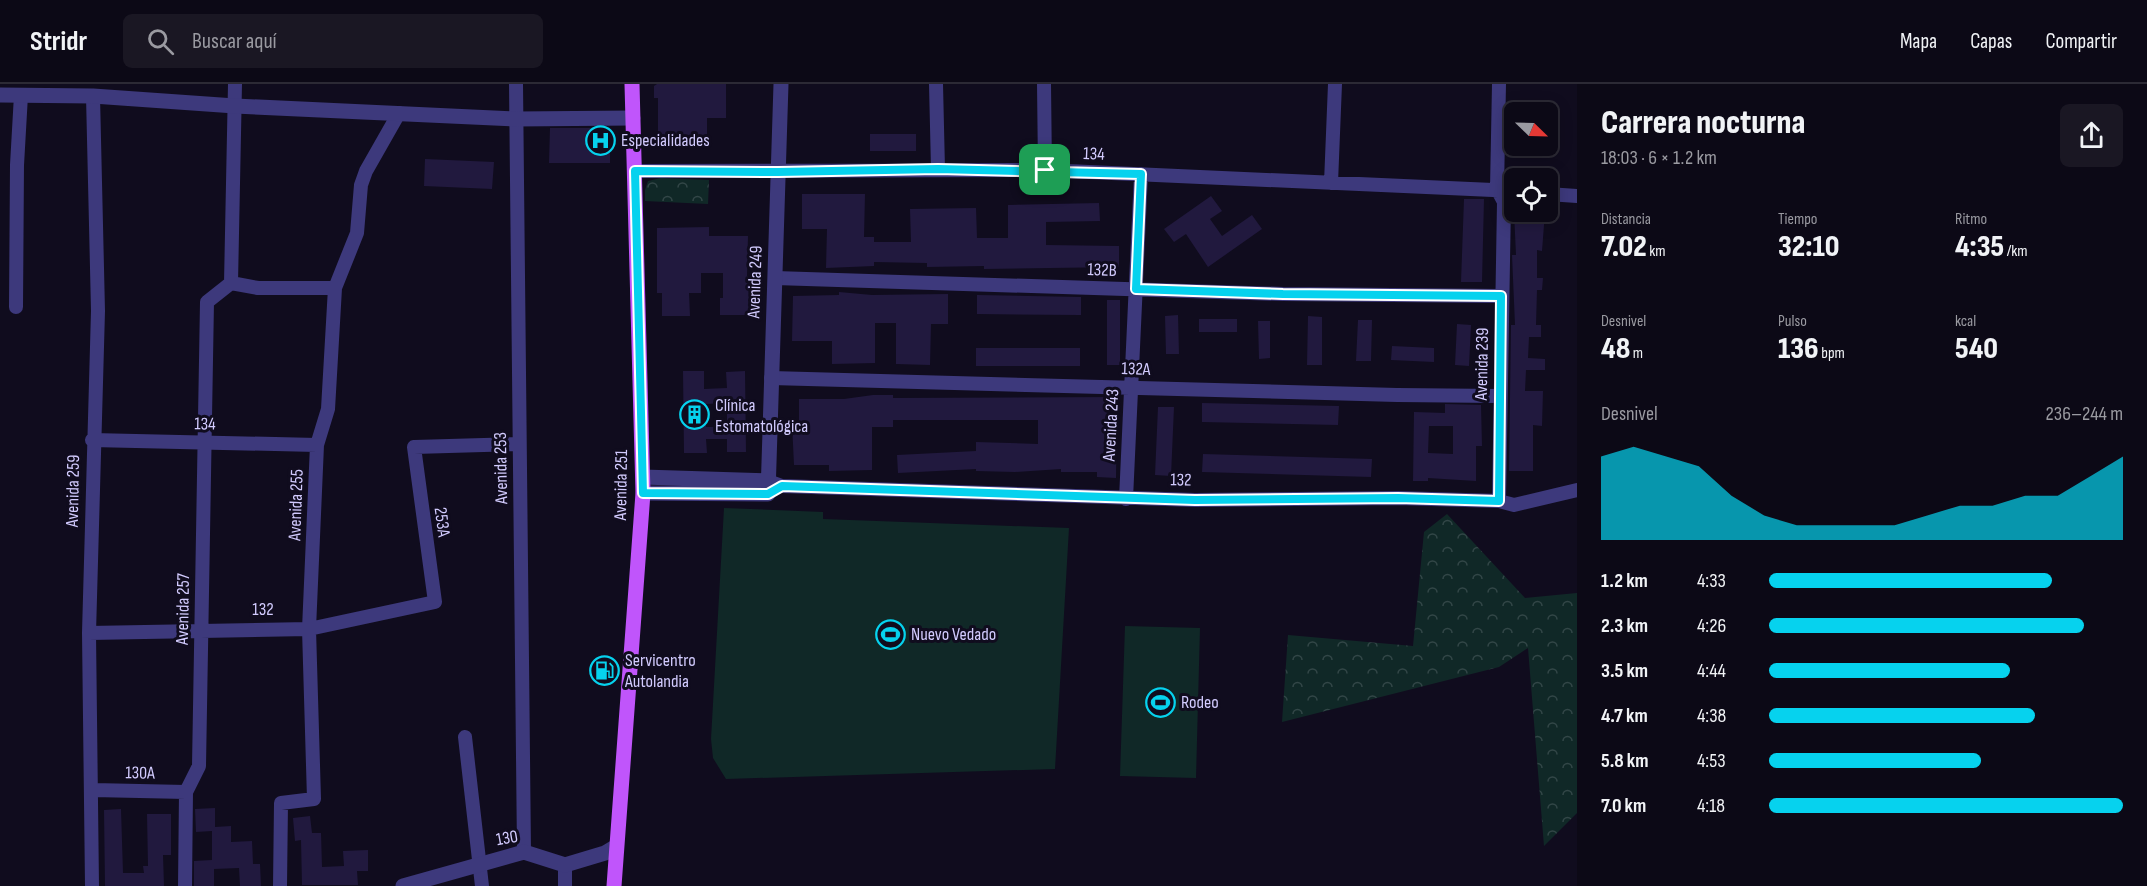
<!DOCTYPE html>
<html lang="es">
<meta charset="utf-8">
<style>
body{margin:0;font-family:"Sofia Sans Condensed",sans-serif;background:#1a1723;color:#f1f3f6;height:100vh;display:flex;flex-direction:column;font-size:22px;white-space:nowrap}
*{box-sizing:border-box;margin:0}
p{font-size:20px;color:#9a9aa1}
.icon{flex:none;width:33px;height:33px;fill:none;stroke:currentColor;stroke-width:2;stroke-linecap:round;stroke-linejoin:round}
.map{position:relative;flex:1;overflow:hidden}
.panel{display:flex;flex-direction:column;background:#0c0916;width:570px}
.panel>*{flex:none}
.needle{width:39px;rotate:113deg}
.buttons{position:absolute;left:1504px;top:18px;display:grid;gap:12px}
.buttons a{display:grid;place-items:center;width:54px;height:54px;border-radius:9px;background:#0c0916;box-shadow:0 3px 15px #0003,0 0 0 2px #2c2a35;font-size:30px}
.pin{position:absolute;display:grid;place-items:center;width:51px;height:51px;color:#fff;margin:-26px;border-radius:12px;box-shadow:0 3px 9px #0006}
.round{display:grid;place-items:center;flex:none;width:63px;height:63px;border-radius:9px;background:#1a1723}
.summary{display:flex;align-items:center;justify-content:space-between;height:102px;padding:0 24px}
h1{font-size:33px;font-weight:800;line-height:45px}
.figures{display:grid;grid-template-columns:repeat(3,1fr);gap:9px;height:102px;padding:6px 24px}
.figures div{display:grid;align-content:center}
.figures b{font-size:30px;font-weight:800}
.figures small{font-size:16px;font-weight:400}
.figures p{font-size:16px}
.chart{height:168px;padding:12px 24px}
.chart p{display:flex;justify-content:space-between}
.chart svg{width:100%;height:108px;margin-top:6px;fill:#06d2ee;opacity:.7}
ul{padding:0 24px;list-style:none;font-size:20px}
li{display:grid;grid-template-columns:96px 72px 1fr;align-items:center;height:45px}
li i{height:15px;border-radius:8px;background:#06d2ee}
header{display:flex;align-items:center;gap:36px;box-sizing:border-box;height:84px;padding:0 30px;background:#0c0916;border-bottom:2px solid #2c2a35}
header strong{font-size:28px}
nav{display:flex;gap:33px;margin-inline-start:auto;font-size:21px}
.search{width:420px;height:54px;background:#1a1723;display:flex;align-items:center;gap:15px;box-sizing:border-box;padding:0 21px;border-radius:9px;color:#9a9aa1;font-size:22px}
main{display:flex;flex:1;min-height:0}
.map>svg:first-child{display:block}
.forest{fill:url(#forest-crowns)}
.pitch{fill:#102827}
.building{fill:#21193e;fill-rule:evenodd}
.lines{fill:none;stroke-linecap:round;stroke-linejoin:round}
.minor{stroke:#3d397c;stroke-width:14}
.tertiary{stroke:#3d397c;stroke-width:15}
.primary{stroke:#c055fb;stroke-width:15}
.route-casing{stroke:#fff;stroke-width:12}
.route{stroke:#06d2ee;stroke-width:8}
.labels{text-anchor:middle;dominant-baseline:central;stroke-width:6;stroke-linejoin:round;paint-order:stroke}
.poi-label{font-size:18px;fill:#d2cbfe;stroke:#100c1e;text-anchor:start}
.street-label{font-size:18px;fill:#d2cbfe;stroke:#100c1e}
</style>
<header>
<strong>Stridr</strong>
<div class="search"><svg class="icon" aria-label="search" viewBox="0 0 24 24"><circle cx="10" cy="10" r="6"/><path d="M15 15l6 6"/></svg>Buscar aquí</div>
<nav><a>Mapa</a><a>Capas</a><a>Compartir</a></nav>
</header>
<main>
<div class="map">
<svg width="1577" height="802" viewBox="0 0 1577 802">
<defs>
<pattern id="forest-crowns" width="20" height="18" patternUnits="userSpaceOnUse" patternTransform="scale(1.5)"><rect width="20" height="18" fill="#102827"/><path d="M2 6a3 3 0 1 1 6 0M12 15a3 3 0 1 1 6 0" fill="none" stroke="#324647"/></pattern>
</defs>
<rect width="100%" height="100%" fill="#100c1e"/>
<!-- forest -->
<path class="forest" d="M661,94l48,2 -1,24 -63,-3v-11l3,-9z
M1447,430l78,84 52,-5v220l-33,33 -16,-198 -29,19 -217,55 6,-87 125,11 11,-114z"/>
<!-- pitch -->
<path class="pitch" d="M724,424l99,4v7l246,9 -14,241 -329,10 -13,-21 -2,-19z
M1125,542l75,2 -4,150 -76,-2z"/>
<!-- building -->
<path class="building" d="M657,0h69v34h-19v26h-49v-46h-4v-12z
M550,44h60v35h-61z
M870,50h46v17h-46z
M425,75l69,3 -2,27 -68,-3z
M802,110h63l-1,43h10v5h37l-1,-33 66,-1 1,30h31v-33l91,-2 1,18 -54,1v23l73,1v21l-135,2v-3l-57,1v-4l-53,-1v4l-48,2 1,-39h-25z
M1211,112l11,15 -12,8 12,17 30,-21 10,14 -54,38 -22,-33 -12,8 -10,-13z
M1464,115h20l-2,83h-21z
M1514,128h31l-3,39 -5,-1v28h6l-1,12h-5l-1,35h5v12h-12l-1,21 17,1v11h-19l-1,21h18l-1,35 -9,-1v46h-24l2,-146h4l-3,-70h4z
M709,143v9h39l-1,40h4l-1,39h-30v-17h3v-25h-22v20h-12l1,23h-28v-23h-5v-65z
M839,208l33,3 76,-1v30h-17l-1,41 -34,-1v-41h-21v40l-43,1v-23h-40l1,-45 46,-1z
M977,211l104,2v18l-104,-1z
M1107,216h13v65h-13z
M1178,231l1,39h-13l-1,-38z
M1308,232l14,1v48h-15z
M1199,235h38v13h-38z
M1358,236h14l-1,41h-15z
M1258,237h12v37l-11,1z
M1457,240l14,1 -2,41 -14,-1z
M1392,262l42,2v14l-43,-2z
M976,264h104v18h-104z
M683,287h21v18l23,-1 -1,-16 19,-1 1,81h-19v-13h-21l1,14h-23zM727,319v24h-21l-1,-23z
M873,311h20v3l224,-1 -1,81 -19,-1v-5h-36v-3l-46,3 -39,-1v-2l-78,4 -1,-18 79,-4v-9l62,2v-24h-145v7h-21v43l-43,1v-6h-35l-2,-42h7v-24h45z
M1202,319l137,3 -1,19 -136,-3z
M1445,320l36,1 1,41h-6v35l-48,-3v3h-15l1,-69 31,1zM1429,342h24v28l-25,-1z
M1158,323h16l-3,69 -16,-1z
M1203,370l169,5 -1,18 -169,-5z
M215,724v19l16,-1v16l21,-1 1,23h7l1,22h-21l-1,-18 -25,1v17h-20v-25l18,-1v-29l-16,1 -1,-23z
M121,725l2,64h21l-1,-7h5l-1,-52h24v41h-8l1,31h-59l-1,-76z
M310,732l2,17h9l1,34 22,-1 -1,-15 25,-1v21h-11l1,14h-56l-1,-45 -6,1 -2,-23z"/>
<g class="lines">
<!-- minor -->
<path class="minor" d="M516,0l8,768
M936,0l2,85
M1044,0l1,86
M635,87l410,-1 470,21
M1331,99l4,-99
M1548,110l29,2
M775,194l508,16 218,2
M231,199l4,-199
M16,223l1,-142 4,-70
M771,294l626,17 102,1
M92,356l225,5
M768,397l14,5 413,14 203,-2 101,3 15,4 63,-15
M1126,415l15,-325
M1499,417l5,-299 -7,-13 2,-105
M89,549l220,-4 126,-27 -21,-155 104,-3
M465,653l17,149
M93,706l93,2
M565,781v21
M92,802l-3,-253 9,-322 -5,-215
M185,802l1,-94 13,-26 8,-464 24,-19 27,5h77
M280,802l1,-83 33,-4 -5,-170 8,-184 11,-36 7,-121 22,-55 4,-48 5,-14 33,-58"/>
<!-- tertiary -->
<path class="tertiary" d="M0,11l93,1 142,10 281,13 117,-1
M643,393l125,4
M643,409l125,1 13,-410
M403,802l121,-34 41,13 40,-12 10,-6"/>
<!-- primary -->
<path class="primary" d="M614,802l29,-393 -11,-409"/>
</g>
<g class="lines">
<defs>
<path id="route" d="M938,85l203,5 -5,115 147,5 218,2 -2,205 -101,-3 -203,2 -413,-14 -14,8 -125,-1 -8,-322 143,1z"/>
</defs>
<!-- route casing -->
<use href="#route" class="route-casing"/>
<!-- route -->
<use href="#route" class="route"/>
</g>
<!-- icons -->
<defs>
<symbol id="hospital-ring" viewBox="-11 -11 22 22"><circle r="9.5" fill="#100c1e" stroke="#06d2ee" stroke-width="1.5"/><path d="M-5-5h3v3.5h4V-5h3V5h-3V1.5h-4V5h-3Z" fill="#06d2ee"/></symbol>
<symbol id="building-ring" viewBox="-11 -11 22 22"><circle r="9.5" fill="#100c1e" stroke="#06d2ee" stroke-width="1.5"/><path d="M-4-6H4V6H1V3H-1V6H-4ZM-2.5-4.3h1.7v1.8h-1.7ZM.8-4.3h1.7v1.8H.8ZM-2.5-1h1.7V.8h-1.7ZM.8-1h1.7V.8H.8Z" fill="#06d2ee"/></symbol>
<symbol id="stadium-ring" viewBox="-11 -11 22 22"><circle r="9.5" fill="#100c1e" stroke="#06d2ee" stroke-width="1.5"/><path d="M0-5a6.5 5 0 1 0 0 10a6.5 5 0 1 0 0-10ZM-3.5-1.8h7v3.6h-7Z" fill="#06d2ee"/></symbol>
<symbol id="fuel-ring" viewBox="-11 -11 22 22"><circle r="9.5" fill="#100c1e" stroke="#06d2ee" stroke-width="1.5"/><path d="M-5.5-6h7V0h2V4h1.3V-2.5L3-4.5l.8-.8L6-3V5H2.5V1h-1V6h-7ZM-4.2-4.7v3.2H.2V-4.7Z" fill="#06d2ee"/></symbol>
</defs>
<g fill-rule="evenodd">
<use href="#hospital-ring" x="584" y="40" width="33" height="33"/>
<use href="#building-ring" x="678" y="314" width="33" height="33"/>
<use href="#stadium-ring" x="874" y="534" width="33" height="33"/>
<use href="#fuel-ring" x="588" y="570" width="33" height="33"/>
<use href="#stadium-ring" x="1144" y="602" width="33" height="33"/>
</g>
<g class="labels">
<!-- poi labels -->
<g class="poi-label">
<text x="621" y="56">Especialidades</text>
<text x="715" y="321">Clínica<tspan x="715" dy="21">Estomatológica</tspan></text>
<text x="911" y="550">Nuevo Vedado</text>
<text x="625" y="576">Servicentro<tspan x="625" dy="21">Autolandia</tspan></text>
<text x="1181" y="618">Rodeo</text>
</g>
<!-- street labels -->
<g class="street-label">
<text transform="translate(1094 70) rotate(2)">134</text>
<text transform="translate(1102 186) rotate(2)">132B</text>
<text transform="translate(755 198) rotate(-88)">Avenida 249</text>
<text transform="translate(1482 280) rotate(-89)">Avenida 239</text>
<text transform="translate(1136 285) rotate(2)">132A</text>
<text transform="translate(205 340) rotate(1)">134</text>
<text transform="translate(1111 341) rotate(-87)">Avenida 243</text>
<text transform="translate(501 384) rotate(-91)">Avenida 253</text>
<text transform="translate(1181 396) rotate(1)">132</text>
<text transform="translate(621 401) rotate(-89)">Avenida 251</text>
<text transform="translate(73 407) rotate(-89)">Avenida 259</text>
<text transform="translate(296 421) rotate(-88)">Avenida 255</text>
<text transform="translate(442 438) rotate(82)">253A</text>
<text transform="translate(183 525) rotate(-89)">Avenida 257</text>
<text x="263" y="525">132</text>
<text transform="translate(140 689) rotate(1)">130A</text>
<text transform="translate(507 754) rotate(-10)">130</text>
</g>
</g>
</svg>
<div class="buttons">
<a><svg class="needle" viewBox="-14 -14 28 28"><path d="M0-13l5 13h-10z" fill="#e53935"/><path d="M0 13l5-13h-10z" fill="#9a9aa1"/></svg></a>
<a><svg class="icon" aria-label="locate" viewBox="0 0 24 24"><circle cx="12" cy="12" r="6"/><path d="M12 2v4M12 18v4M2 12h4M18 12h4"/></svg></a>
</div>
<div class="pin" style="left:1045px;top:86px;background:#1e9e55"><svg class="icon" aria-label="arrive" viewBox="0 0 24 24"><path d="M6 21V4h12l-3 4 3 4H6"/></svg></div>
</div>
<section class="panel">
<div class="summary"><div><h1>Carrera nocturna</h1><p>18:03 · 6 × 1.2 km</p></div><a class="round"><svg class="icon" aria-label="share" viewBox="0 0 24 24"><path d="M12 15V3M7 8l5-5 5 5M5 13v7h14v-7"/></svg></a></div>
<div class="figures">
<div><p>Distancia</p><b>7.02<small> km</small></b></div>
<div><p>Tiempo</p><b>32:10</b></div>
<div><p>Ritmo</p><b>4:35<small> /km</small></b></div>
</div>
<div class="figures">
<div><p>Desnivel</p><b>48<small> m</small></b></div>
<div><p>Pulso</p><b>136<small> bpm</small></b></div>
<div><p>kcal</p><b>540</b></div>
</div>
<div class="chart"><p><span>Desnivel</span>236–244 m</p>
<svg viewBox="0 0 160 44" preserveAspectRatio="none"><path d="M0 44V10L10 6L20 10L30 14L40 26L50 34L60 38L70 38L80 38L90 38L100 34L110 30L120 30L130 26L140 26L150 18L160 10V44z"/></svg>
</div>
<ul>
<li><b>1.2 km</b>4:33<i style="width:80%"></i></li>
<li><b>2.3 km</b>4:26<i style="width:89%"></i></li>
<li><b>3.5 km</b>4:44<i style="width:68%"></i></li>
<li><b>4.7 km</b>4:38<i style="width:75%"></i></li>
<li><b>5.8 km</b>4:53<i style="width:60%"></i></li>
<li><b>7.0 km</b>4:18<i style="width:100%"></i></li>
</ul>
</section>
</main>
